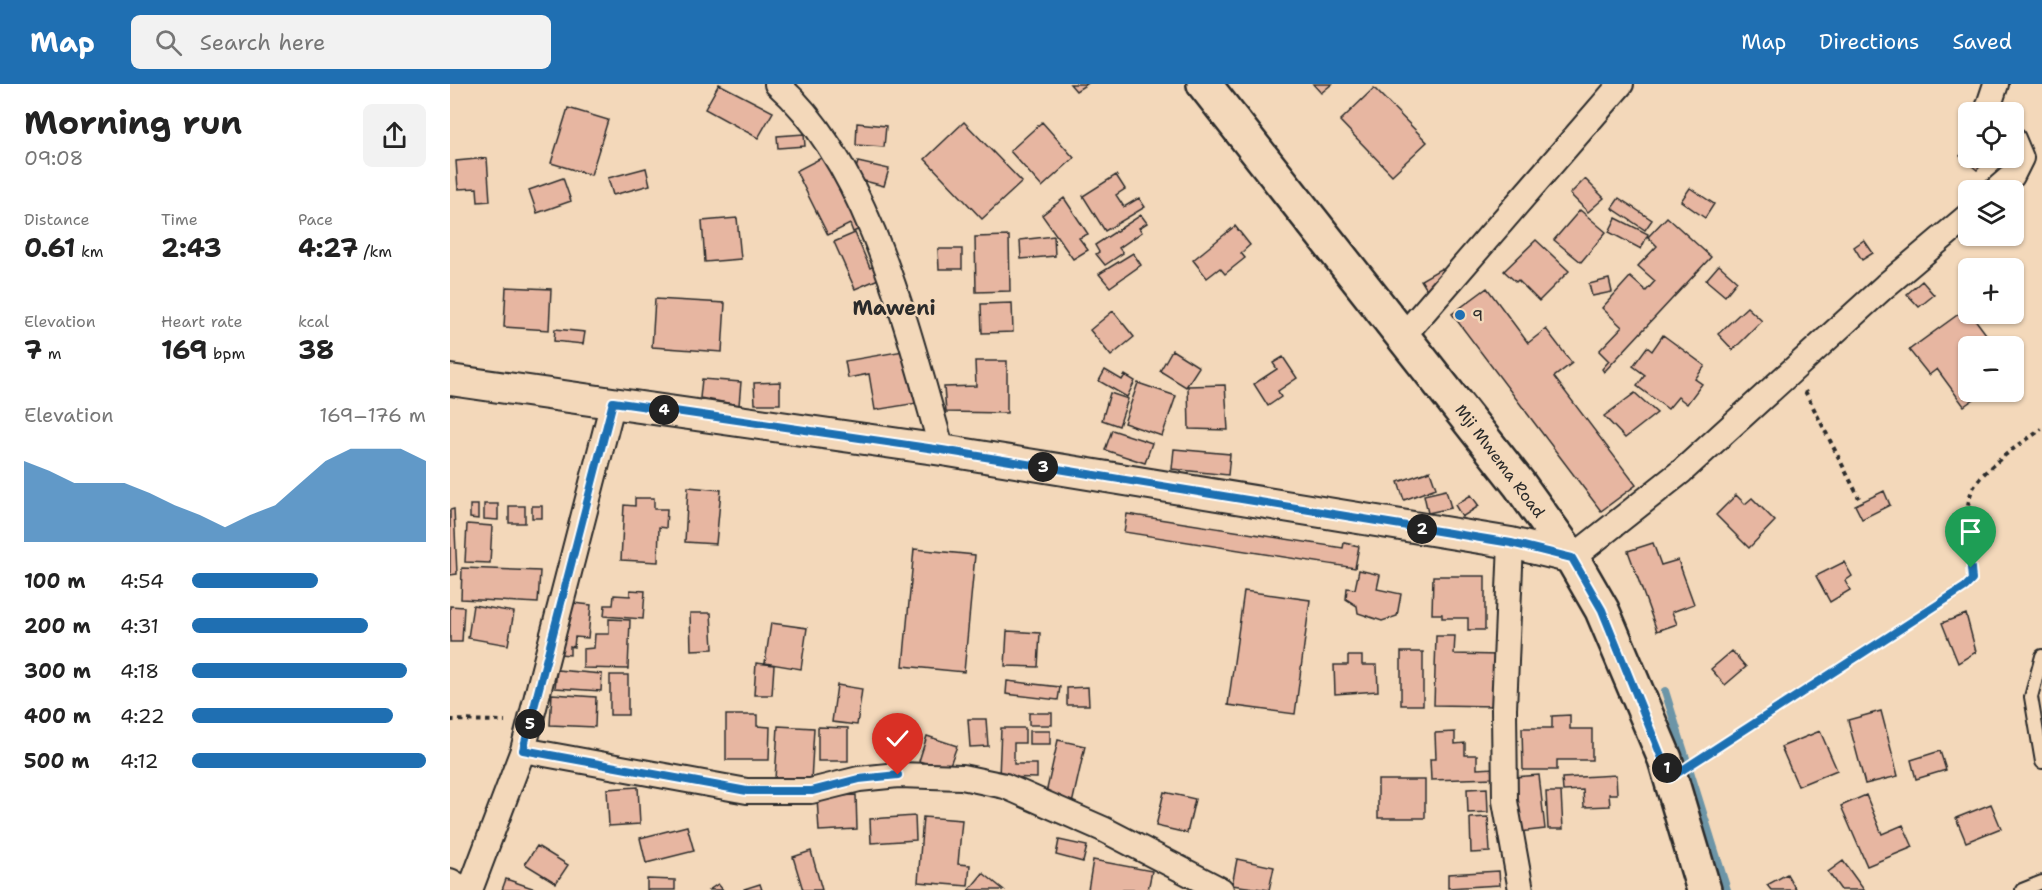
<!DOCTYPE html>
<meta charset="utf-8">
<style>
body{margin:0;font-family:"Shantell Sans",sans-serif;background:#f2f2f2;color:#222;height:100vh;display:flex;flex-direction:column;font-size:22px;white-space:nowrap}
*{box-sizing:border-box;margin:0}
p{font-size:20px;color:#767676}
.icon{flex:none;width:33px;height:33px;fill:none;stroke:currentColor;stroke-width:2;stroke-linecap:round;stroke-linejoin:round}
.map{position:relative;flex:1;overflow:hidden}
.drawer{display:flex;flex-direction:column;background:#fff;width:450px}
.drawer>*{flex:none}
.tools{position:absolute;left:1508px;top:18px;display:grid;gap:12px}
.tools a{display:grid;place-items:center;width:66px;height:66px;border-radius:9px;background:#fff;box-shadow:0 2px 4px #0004;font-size:30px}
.pin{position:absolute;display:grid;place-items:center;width:51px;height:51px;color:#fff;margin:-62px -26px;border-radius:50% 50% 50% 0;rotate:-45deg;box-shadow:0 0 6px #0007}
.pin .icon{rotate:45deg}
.km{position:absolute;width:30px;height:30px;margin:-15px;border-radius:50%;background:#222;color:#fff;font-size:16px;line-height:30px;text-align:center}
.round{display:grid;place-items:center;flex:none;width:63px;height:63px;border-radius:9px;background:#f2f2f2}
.headline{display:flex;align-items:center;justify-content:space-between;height:102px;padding:0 24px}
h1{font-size:33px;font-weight:700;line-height:45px}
.metrics{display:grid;grid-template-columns:repeat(3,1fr);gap:9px;height:102px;padding:6px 24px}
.metrics div{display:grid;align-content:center}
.metrics b{font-size:26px;font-weight:700}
.metrics small{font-size:16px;font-weight:400}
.metrics p{font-size:16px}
.chart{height:168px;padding:12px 24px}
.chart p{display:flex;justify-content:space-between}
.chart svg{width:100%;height:108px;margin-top:6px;fill:#1f6fb2;opacity:.7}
ul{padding:0 24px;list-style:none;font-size:20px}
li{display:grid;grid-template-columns:96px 72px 1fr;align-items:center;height:45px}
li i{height:15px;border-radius:8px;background:#1f6fb2}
header{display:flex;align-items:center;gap:36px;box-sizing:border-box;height:84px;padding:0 30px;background:#1f6fb2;color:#fff}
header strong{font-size:28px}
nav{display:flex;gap:33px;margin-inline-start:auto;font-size:21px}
.search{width:420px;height:54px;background:#f2f2f2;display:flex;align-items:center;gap:15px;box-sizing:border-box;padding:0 21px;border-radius:9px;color:#767676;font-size:22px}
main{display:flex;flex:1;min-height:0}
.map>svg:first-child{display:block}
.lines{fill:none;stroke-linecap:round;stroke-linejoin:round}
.stream{stroke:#6c95a7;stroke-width:8}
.building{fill:#e7b6a1;stroke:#2b2b2b;stroke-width:1.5}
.service-casing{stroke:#2b2b2b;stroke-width:16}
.minor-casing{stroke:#2b2b2b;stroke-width:28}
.tertiary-casing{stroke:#2b2b2b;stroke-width:34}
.secondary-casing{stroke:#2b2b2b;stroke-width:38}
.path{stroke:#2b2b2b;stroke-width:4;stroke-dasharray:4.5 4.5;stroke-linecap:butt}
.service{stroke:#f3d8ba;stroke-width:12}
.minor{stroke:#f3d8ba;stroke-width:24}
.tertiary{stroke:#f3d8ba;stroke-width:30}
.secondary{stroke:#f3d8ba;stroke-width:33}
.route-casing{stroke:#fff;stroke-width:12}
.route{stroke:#1f6fb2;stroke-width:8}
.poi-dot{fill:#1f6fb2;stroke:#f3d8ba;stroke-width:2}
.labels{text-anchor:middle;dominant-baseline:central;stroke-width:5;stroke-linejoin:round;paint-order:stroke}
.poi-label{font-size:16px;fill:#2b2b2b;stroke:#f3d8ba;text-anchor:start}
.street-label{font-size:16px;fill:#2b2b2b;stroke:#f3d8ba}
.quarter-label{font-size:20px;font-weight:bold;fill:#2b2b2b;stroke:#f3d8ba}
</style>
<header>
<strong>Map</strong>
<div class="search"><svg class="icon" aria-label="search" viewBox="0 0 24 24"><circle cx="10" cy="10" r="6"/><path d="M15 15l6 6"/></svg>Search here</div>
<nav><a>Map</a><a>Directions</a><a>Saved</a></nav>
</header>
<main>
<section class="drawer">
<div class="headline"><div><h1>Morning run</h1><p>09:08</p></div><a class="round"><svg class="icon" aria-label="share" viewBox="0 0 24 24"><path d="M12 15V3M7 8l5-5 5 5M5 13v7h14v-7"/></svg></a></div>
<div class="metrics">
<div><p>Distance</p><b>0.61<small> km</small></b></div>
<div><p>Time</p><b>2:43</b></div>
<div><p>Pace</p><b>4:27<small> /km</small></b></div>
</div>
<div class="metrics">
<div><p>Elevation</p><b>7<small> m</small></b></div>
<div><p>Heart rate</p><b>169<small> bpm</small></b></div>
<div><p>kcal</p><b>38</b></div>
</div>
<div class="chart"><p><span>Elevation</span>169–176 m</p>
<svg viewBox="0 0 160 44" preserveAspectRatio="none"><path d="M0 44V11L10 15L20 20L30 20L40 20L50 24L60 29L70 33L80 38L90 33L100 29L110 20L120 11L130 6L140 6L150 6L160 11V44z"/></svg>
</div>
<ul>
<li><b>100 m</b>4:54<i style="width:54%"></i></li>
<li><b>200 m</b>4:31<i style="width:75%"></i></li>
<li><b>300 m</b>4:18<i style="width:92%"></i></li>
<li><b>400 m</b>4:22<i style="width:86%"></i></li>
<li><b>500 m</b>4:12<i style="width:100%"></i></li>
</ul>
</section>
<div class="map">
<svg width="1592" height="806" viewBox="0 0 1592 806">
<rect width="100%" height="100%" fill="#f3d8ba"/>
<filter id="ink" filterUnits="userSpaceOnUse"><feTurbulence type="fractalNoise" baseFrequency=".0167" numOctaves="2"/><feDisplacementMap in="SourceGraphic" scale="12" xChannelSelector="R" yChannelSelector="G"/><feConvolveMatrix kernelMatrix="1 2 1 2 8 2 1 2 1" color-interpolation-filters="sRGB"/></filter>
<g filter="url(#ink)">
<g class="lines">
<!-- stream -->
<path class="stream" d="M1215,607l62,199"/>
</g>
<!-- building -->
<path class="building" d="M269,0l54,28 -15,26 -53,-29z
M620,0h17l-11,7z
M863,0h19l-11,9z
M924,4l53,54 -35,33 -52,-54z
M118,24l40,12 -17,55 -40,-12z
M514,38l58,60 -40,37 -57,-60z
M592,38l32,36 -32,29 -32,-36z
M407,39l29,3 -2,21 -28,-2z
M354,50l1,12 -27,2 -1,-12z
M1518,63v11h20l-11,12 -17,-14z
M373,73l30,60 8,-4 6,13 -14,6 -3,-8 -22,11 -32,-64z
M37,74l3,43 -12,1 -1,-14 -19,1 -2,-28z
M408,78l31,7 -5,17 -31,-8z
M196,84l4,17 -37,10 -5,-17z
M666,91l9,14 -9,6 8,12 15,-9 6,9 -40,24 -22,-35z
M113,94l8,23 -34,12 -8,-23z
M1135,95l19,19 -16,14 -18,-18z
M1240,104l24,16 -9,14 -24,-17z
M614,114l24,36 -9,4 9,12 -15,9 -31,-44z
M1169,114l33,22 -7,10 -33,-22z
M1130,126l26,22 -25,30 -27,-22z
M691,131l6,8 -8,5 3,4 -23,16 4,5 -18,12 -9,-11 3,-2 -4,-7z
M1217,133l44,40 -107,115 -2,-3 7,-8 -10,-10 23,-24 -20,-19 28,-31 16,14 9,-10 -17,-15 19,-20 -9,-9z
M287,134l4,41 -36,3 -3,-41z
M1166,134l32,16 -7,15 -32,-17z
M785,142l15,19 -9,8 4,5 -20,16 -5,-6 -13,10 -14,-18z
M405,149l15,35 8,-4 5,13 -28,12 -21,-47z
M559,152l1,55 -34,1 -1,-55z
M604,152l1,20 -34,3 -1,-19z
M1086,156l33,31 -30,30 -21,-21 -2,2 -12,-11z
M1414,156l9,13 -11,7 -8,-13z
M488,165h24v20h-23z
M683,169l8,12 -31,22 -11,-13z
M1269,181l18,16 -12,15 -19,-16z
M992,184l7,13 -20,12 -8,-13z
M1159,195l3,13 -20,4 -3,-12z
M1472,197l12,14 -15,12 -12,-13z
M56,203l45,2 -2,41 -45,-3z
M1037,204l41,55 18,-14 26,34 -18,14 82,108 -35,26 -149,-197z
M205,215l70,4 -3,49 -70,-5z
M562,219l1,29 -31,1 -1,-29z
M1297,223l15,14 -29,29 -15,-16z
M1517,224l1,6h3l24,32h-27v46h16l-20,14 -27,-37 -8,6 -20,-25z
M663,227l21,26 -23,19 -21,-26z
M105,245l30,3 -2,12 -29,-3z
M1213,251l42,31 -10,13 7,5 -15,20 -9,-7 -10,12 -31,-23 8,-11 -12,-9 14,-19 5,4z
M459,266l8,53 -42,7 -6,-36 -21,4 -3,-17z
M722,266l27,17 -13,20 -26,-16z
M833,273l14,21 -19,13 3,6 -13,9 -14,-22 23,-15 -4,-6z
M525,277h32v52l-61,-1 -2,-25 32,-1z
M655,286l17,10 3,-5 10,6 -8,16 -28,-16z
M252,295l39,3 -2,23 -39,-7z
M330,298v22h-25l-1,-21z
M688,299l38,13 -14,40 -38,-13z
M775,301l3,45 -39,-1 -1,-43z
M660,309l18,6 -9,27 -17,-6z
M1185,309l22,20 -32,25 -21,-22z
M662,346l40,13 -7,20 -40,-13z
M724,365l56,5 -2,21 -56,-6z
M980,387l6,17 -32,12 -6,-18z
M238,403l33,3 -5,54 -31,-2z
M996,406l5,18 -23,5 -4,-18z
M1434,407l6,14 -28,14 -7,-14z
M1021,411l8,11 -17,11 -7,-12z
M1286,411l9,9 7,-6 23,23 -26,27 -33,-33z
M185,414h19v11h13l-1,19 -7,-1 -1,35 -37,-2 3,-55 11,1z
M34,420h14v16l-14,-1z
M20,421h8v14l-8,-1z
M59,422h16v17h-16z
M82,422h10v12h-10z
M4,425l3,65 -7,1v-65z
M677,430l216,34 1,-5 15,3 -4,22 -231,-36z
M17,440l25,2 -2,37 -25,-1z
M1203,459l8,22 17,-5 16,44 -22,8 5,12 -20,7 -29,-80z
M464,465l61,6 -11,117 -61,-6z
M1394,478l8,14 -7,5 5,9 -20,12 -14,-26z
M12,484l78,3 -2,32 -77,-4z
M909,486l21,5 -3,14 24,5 -4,22 -15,5 -24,-8 -1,-7 -11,-7 1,-11 8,1z
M983,492h52v54h-17v-12h-26v-4h-10z
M180,506l15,1 -2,28 -39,-3 1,-11h8l1,-10 16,1z
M794,507l66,9 -15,114 -67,-9z
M113,518l28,3 -3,33 -13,-1 -1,10 -4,-1v9l-11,-1z
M23,521l41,7 -6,33 -40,-7z
M0,522l14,1 -2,35h-12z
M240,529h21l2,36 -22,1z
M1516,530l10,38 -18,11 -16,-40z
M159,535l21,1 -2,49 -45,-1v-19l11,-1 1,-14h14z
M321,539l36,5 -6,41 -36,-6z
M557,547l33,2 -2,34 -33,-1z
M986,552h19l-1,18 44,1 -1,51 -63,-1z
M1282,567l14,16 -21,18 -14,-16z
M951,568h22v53h-22z
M898,572h14v9h15l1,26 -43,3 -1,-29h14z
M306,579l18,2 -2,30h-18z
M107,586l45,4 -1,17 -46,-3z
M160,591h18v40h-18z
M557,597l53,6 -2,13 -52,-6z
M387,601l25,4 -5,36 -25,-3z
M638,603l1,18h-22v-17z
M102,610l44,3 -1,30 -45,-2z
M1431,627l17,65 -33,8 -17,-64z
M579,629h23v12h-23z
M276,631h31v11l13,1 -1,33h-43z
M1120,631v14h22v31h-35v10h-34l-1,-42h30v-12z
M518,635h18l2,27 -18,1z
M328,642l36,2 -3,53 -36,-1z
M368,643l30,1v33h-30z
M551,644h24v15h-11v21h23v14l-38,-1z
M579,647h21v13h-21z
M1370,647l17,39 -39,16 -17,-39z
M1005,648v12l10,-1v12h12v14l18,-1v10l-64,2 -1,-21h6l-1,-26z
M477,652l30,10 -9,24 -29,-9z
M608,656l27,6 -13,58 -27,-6z
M1490,667l6,19 -30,9 -5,-19z
M1089,691l6,54 -26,3 -5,-55z
M1166,691l1,19h-8l1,12 -26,1 -1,-17 -20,1 -1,-13z
M928,696h47v38h-47z
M188,703l2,37 -31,2 -2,-37z
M1037,704l1,24 -20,1 -1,-24z
M714,708l31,7 -8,34 -31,-7z
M1096,708h15l2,37h-15z
M406,711l1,34 -38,2 -2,-34z
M1416,711l16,39 21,-9 10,22 -46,19 -26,-60z
M1541,720l10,24 -35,14 -10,-24z
M465,732l1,24 -45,3 -1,-24z
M473,733l39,3 -4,44 12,1 -2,21 -50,-4z
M1038,733l2,35 -19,1 -1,-35z
M237,742l7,25 -48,12 -6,-25z
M609,756l28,6 -4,16 -27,-7z
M87,762l31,19 -12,18 -31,-19z
M361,767l11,39h-19l-10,-33z
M787,775l37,8 -5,23 -37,-5z
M643,776l59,11 -4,19h-60z
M1393,777l21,29h-23l-13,-18z
M1049,787l1,14 -52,3v-14z
M533,789l21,17h-35z
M1337,790l9,16h-25l-4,-5z
M56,795l32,11h-36z
M197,795l28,1v10h-28z
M268,800l5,6h-14z
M310,800l2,6h-18v-1z"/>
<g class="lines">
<defs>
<path id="service" d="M1592,572l-11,41 11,65
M1572,806l20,-8"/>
<path id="minor" d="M327,0c93,81 132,252 165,366
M1542,28l-3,-7 7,-21
M1546,106l16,-14 9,-18 -8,-19
M953,252l218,-252
M1061,459l-7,166 1,92 16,89
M1122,474l110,-87 203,-185 83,-70
M73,666l224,41h64l48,-12 39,-4 64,2 43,9 98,43 118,61
M0,797l16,9
M20,806l53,-140 90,-348"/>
<path id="tertiary" d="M0,296l492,70 569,93 61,15"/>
<path id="secondary" d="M754,0l315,400 53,74 30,52 63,149 39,131"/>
</defs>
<!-- service casing -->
<use href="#service" class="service-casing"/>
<!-- minor casing -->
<use href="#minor" class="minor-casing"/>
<!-- tertiary casing -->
<use href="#tertiary" class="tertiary-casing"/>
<!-- secondary casing -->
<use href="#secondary" class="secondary-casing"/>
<!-- path -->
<path class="path" d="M1355,307l54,107
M0,636l55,1
M1245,676l122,-77 155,-103c-2,-27 -10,-61 -1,-87 7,-22 52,-51 71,-64"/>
<!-- service -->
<use href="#service" class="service"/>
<!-- minor -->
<use href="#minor" class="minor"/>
<!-- tertiary -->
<use href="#tertiary" class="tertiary"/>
<!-- secondary -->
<use href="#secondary" class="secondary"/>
</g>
</g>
<g class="lines" filter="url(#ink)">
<defs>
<path id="route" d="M448,691l-39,4 -47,12h-65l-224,-41 90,-348 329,48 569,93 61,15 30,52 68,168 295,-191 7,-7 -1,-12"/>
</defs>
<!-- route casing -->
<use href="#route" class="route-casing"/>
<!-- route -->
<use href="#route" class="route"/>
</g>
<!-- markers -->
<circle class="poi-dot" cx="1010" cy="231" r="6"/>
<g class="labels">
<!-- poi labels -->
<g class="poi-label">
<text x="1022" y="231">9</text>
</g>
<!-- street labels -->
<g class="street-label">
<text transform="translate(1050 377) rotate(53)">Mji Mwema Road</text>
</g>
<!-- quarter labels -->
<g class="quarter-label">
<text x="444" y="224">Maweni</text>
</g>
</g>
</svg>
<div class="tools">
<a><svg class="icon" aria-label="locate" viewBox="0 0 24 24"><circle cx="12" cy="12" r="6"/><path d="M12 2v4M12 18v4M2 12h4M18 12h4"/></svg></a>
<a><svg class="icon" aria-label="layers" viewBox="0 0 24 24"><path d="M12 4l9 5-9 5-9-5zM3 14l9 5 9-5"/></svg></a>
<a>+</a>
<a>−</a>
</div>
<div class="pin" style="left:1521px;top:484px;background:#1e9e55"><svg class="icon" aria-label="arrive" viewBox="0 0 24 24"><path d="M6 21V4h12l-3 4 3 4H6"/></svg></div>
<div class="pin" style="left:448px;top:691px;background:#d93025"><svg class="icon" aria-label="check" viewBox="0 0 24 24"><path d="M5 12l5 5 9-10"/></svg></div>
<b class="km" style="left:1217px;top:684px">1</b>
<b class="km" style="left:972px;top:445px">2</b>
<b class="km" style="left:593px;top:383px">3</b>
<b class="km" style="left:214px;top:326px">4</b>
<b class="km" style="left:80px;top:640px">5</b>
</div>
</main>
